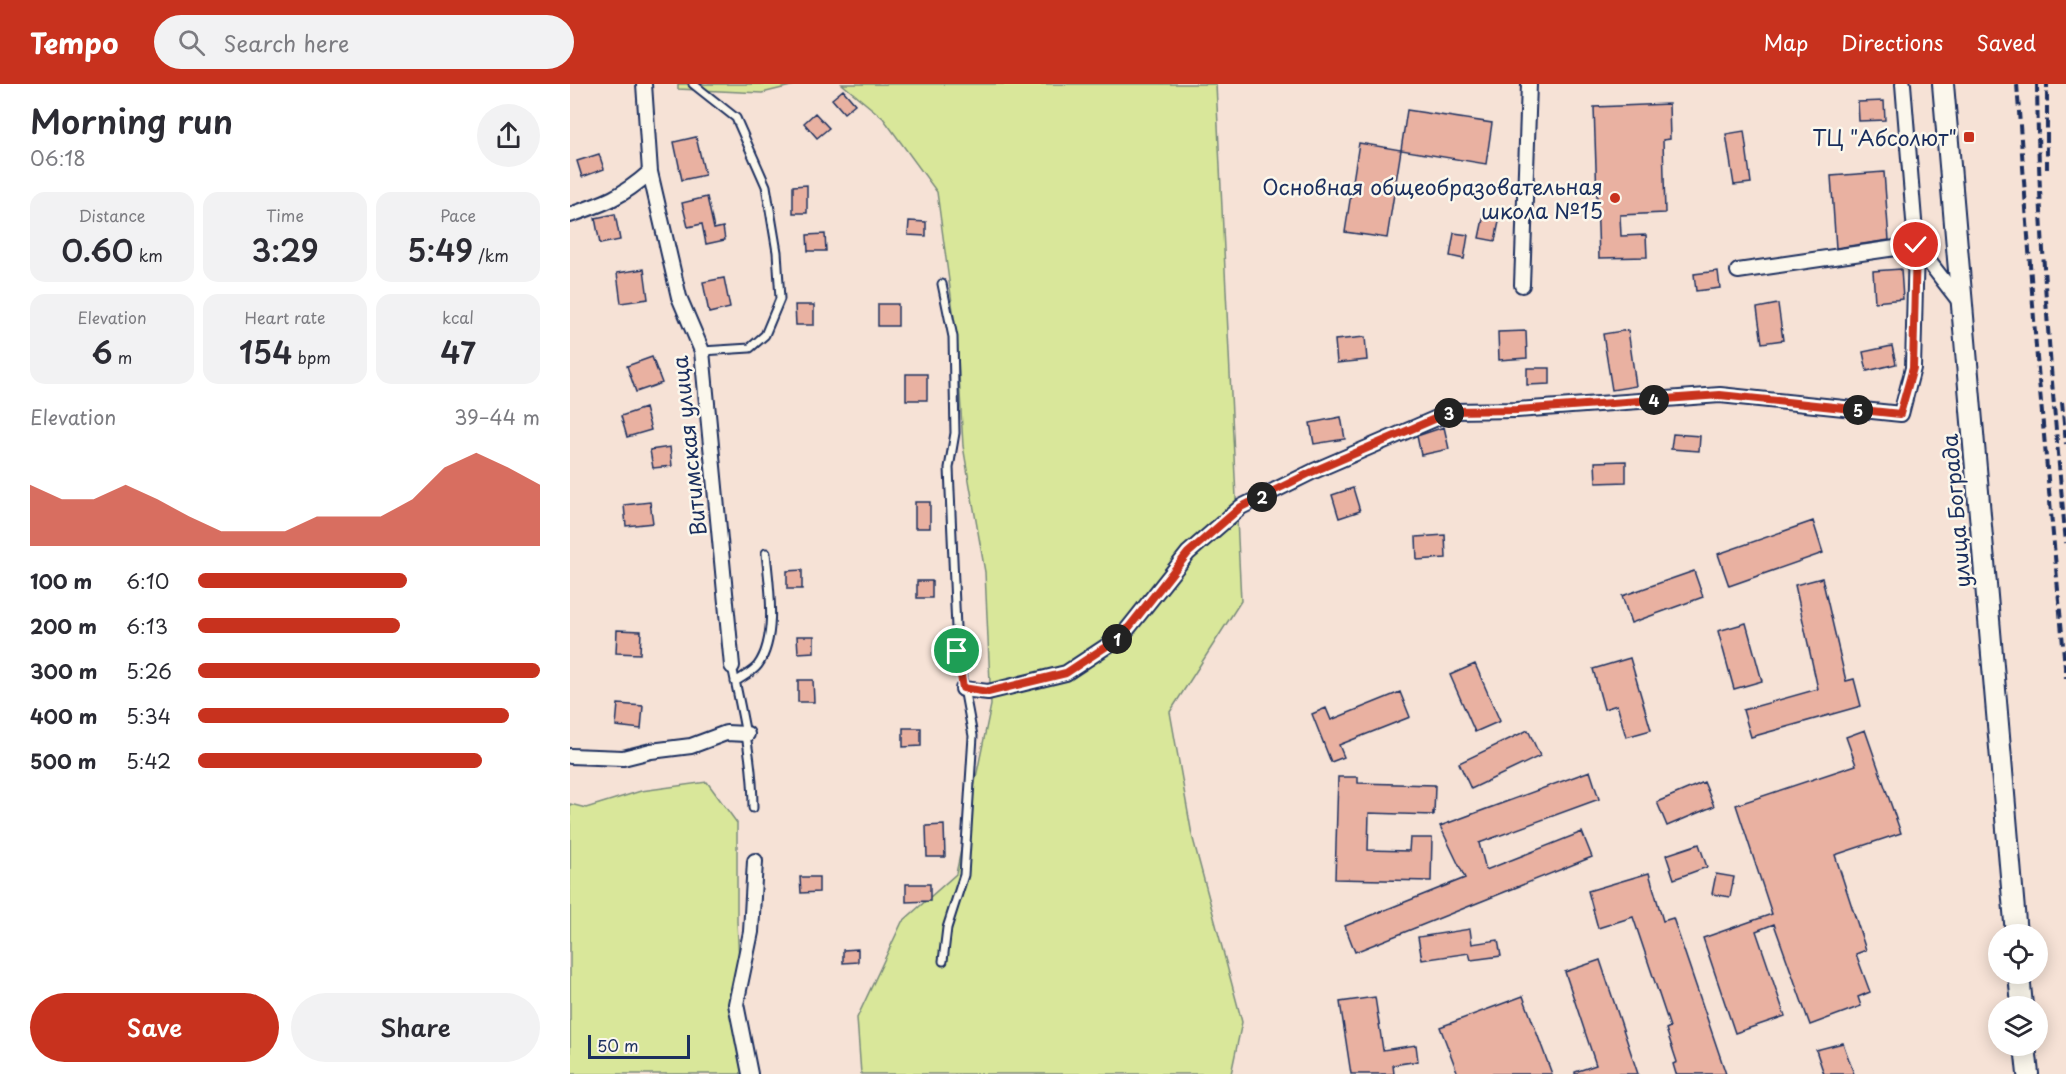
<!DOCTYPE html>
<meta charset="utf-8">
<style>
body{margin:0;font-family:"Playpen Sans",sans-serif;background:#f2f2f3;color:#2b2b33;height:100vh;display:flex;flex-direction:column;font-size:22px;white-space:nowrap}
*{box-sizing:border-box;margin:0}
p{font-size:20px;color:#7c7c81}
.icon{flex:none;width:33px;height:33px;fill:none;stroke:currentColor;stroke-width:2;stroke-linecap:round;stroke-linejoin:round}
.map{position:relative;flex:1;overflow:hidden}
.sheet{display:flex;flex-direction:column;background:#fff;width:570px}
.sheet>*{flex:none}
.fabs{position:absolute;left:1418px;top:840px;display:grid;gap:12px}
.fabs a{display:grid;place-items:center;width:60px;height:60px;border-radius:50%;background:#fff;box-shadow:0 3px 15px #0003;font-size:30px}
.scale{position:absolute;left:18px;bottom:15px;width:102px;box-sizing:border-box;padding-left:6px;border:3px solid #1b2f5e;border-top:0;font-size:16px;line-height:21px;white-space:nowrap;color:#1b2f5e;-webkit-text-stroke:4px #fbf7ec;paint-order:stroke}
.pin{position:absolute;display:grid;place-items:center;width:51px;height:51px;color:#fff;margin:-26px;border:3px solid #fff;border-radius:50%;box-shadow:0 2px 6px #0007}
.km{position:absolute;width:30px;height:30px;margin:-15px;border-radius:50%;background:#222;color:#fff;font-size:16px;line-height:30px;text-align:center}
.round{display:grid;place-items:center;flex:none;width:63px;height:63px;border-radius:32px;background:#f2f2f3}
.summary{display:flex;align-items:center;justify-content:space-between;height:102px;padding:0 30px}
h1{font-size:33px;font-weight:600;line-height:45px}
.figures{display:grid;grid-template-columns:repeat(3,1fr);gap:9px;height:102px;padding:6px 30px}
.figures div{display:grid;align-content:center;border-radius:15px;background:#f2f2f3;text-align:center}
.figures b{font-size:30px;font-weight:600}
.figures small{font-size:16px;font-weight:400}
.figures p{font-size:16px}
.chart{height:168px;padding:12px 30px}
.chart p{display:flex;justify-content:space-between}
.chart svg{width:100%;height:108px;margin-top:6px;fill:#c8321e;opacity:.7}
.button{display:flex;gap:12px;margin-top:auto;padding:12px 30px}
.button a{flex:1;height:69px;border-radius:36px;background:#c8321e;color:#fff;font-size:24px;font-weight:600;line-height:69px;text-align:center}
.button a+a{background:#f2f2f3;color:#2b2b33}
ul{padding:0 30px;list-style:none;font-size:20px}
li{display:grid;grid-template-columns:96px 72px 1fr;align-items:center;height:45px}
li i{height:15px;border-radius:8px;background:#c8321e}
header{display:flex;align-items:center;gap:36px;box-sizing:border-box;height:84px;padding:0 30px;background:#c8321e;color:#fff}
header strong{font-size:28px}
nav{display:flex;gap:33px;margin-inline-start:auto;font-size:21px}
.search{width:420px;height:54px;background:#f2f2f3;display:flex;align-items:center;gap:15px;box-sizing:border-box;padding:0 21px;border-radius:33px;color:#7c7c81;font-size:22px}
main{display:flex;flex:1;min-height:0}
.map>svg:first-child{display:block}
.green{fill:#d9e79a;stroke:#7a8b7c;stroke-width:1.5}
.building{fill:#e9b1a1;stroke:#1b2f5e;stroke-width:1.5}
.lines{fill:none;stroke-linecap:round;stroke-linejoin:round}
.service-casing{stroke:#1b2f5e;stroke-width:11}
.minor-casing{stroke:#1b2f5e;stroke-width:18}
.secondary-casing{stroke:#1b2f5e;stroke-width:24}
.service{stroke:#fbf7ec;stroke-width:7}
.minor{stroke:#fbf7ec;stroke-width:14}
.secondary{stroke:#fbf7ec;stroke-width:20}
.rail{stroke:#1b2f5e;stroke-width:4;stroke-dasharray:9 4.5;stroke-linecap:butt}
.route-casing{stroke:#fff;stroke-width:12}
.route{stroke:#c8321e;stroke-width:8}
.poi-dot{fill:#c8321e;stroke:#fbf7ec;stroke-width:2}
.labels{text-anchor:middle;dominant-baseline:central;stroke-width:5;stroke-linejoin:round;paint-order:stroke}
.poi-label{font-size:21px;fill:#1b2f5e;stroke:#fbf7ec;text-anchor:end}
.street-label{font-size:21px;fill:#1b2f5e;stroke:#fbf7ec}
</style>
<header>
<strong>Tempo</strong>
<div class="search"><svg class="icon" aria-label="search" viewBox="0 0 24 24"><circle cx="10" cy="10" r="6"/><path d="M15 15l6 6"/></svg>Search here</div>
<nav><a>Map</a><a>Directions</a><a>Saved</a></nav>
</header>
<main>
<section class="sheet">
<div class="summary"><div><h1>Morning run</h1><p>06:18</p></div><a class="round"><svg class="icon" aria-label="share" viewBox="0 0 24 24"><path d="M12 15V3M7 8l5-5 5 5M5 13v7h14v-7"/></svg></a></div>
<div class="figures">
<div><p>Distance</p><b>0.60<small> km</small></b></div>
<div><p>Time</p><b>3:29</b></div>
<div><p>Pace</p><b>5:49<small> /km</small></b></div>
</div>
<div class="figures">
<div><p>Elevation</p><b>6<small> m</small></b></div>
<div><p>Heart rate</p><b>154<small> bpm</small></b></div>
<div><p>kcal</p><b>47</b></div>
</div>
<div class="chart"><p><span>Elevation</span>39–44 m</p>
<svg viewBox="0 0 160 44" preserveAspectRatio="none"><path d="M0 44V19L10 25L20 25L30 19L40 25L50 32L60 38L70 38L80 38L90 32L100 32L110 32L120 25L130 12L140 6L150 12L160 19V44z"/></svg>
</div>
<ul>
<li><b>100 m</b>6:10<i style="width:61%"></i></li>
<li><b>200 m</b>6:13<i style="width:59%"></i></li>
<li><b>300 m</b>5:26<i style="width:100%"></i></li>
<li><b>400 m</b>5:34<i style="width:91%"></i></li>
<li><b>500 m</b>5:42<i style="width:83%"></i></li>
</ul>
<div class="button"><a>Save</a><a>Share</a></div>
</section>
<div class="map">
<svg width="1496" height="990" viewBox="0 0 1496 990">
<rect width="100%" height="100%" fill="#f6e2d6"/>
<filter id="ink" filterUnits="userSpaceOnUse"><feTurbulence type="fractalNoise" baseFrequency=".0167" numOctaves="2"/><feDisplacementMap in="SourceGraphic" scale="12" xChannelSelector="R" yChannelSelector="G"/><feConvolveMatrix kernelMatrix="1 2 1 2 8 2 1 2 1" color-interpolation-filters="sRGB"/></filter>
<g filter="url(#ink)">
<!-- green -->
<path class="green" d="M108,0h121l-37,9 -84,-4z
M272,0h374l25,517 -71,111 22,123 50,187 -11,52h-370l-4,-56 45,-96 54,-48 35,-169 -6,-133 -22,-126 -6,-106 -20,-148 -54,-74z
M137,698l30,41v99l8,152h-175v-270l16,4 55,-17z"/>
<!-- building -->
<path class="building" d="M273,6l12,14 -11,9 -12,-14z
M1314,17l1,19 -26,1 -1,-19z
M1099,20l1,35 -7,1 2,73 -45,2 1,21 25,-1 1,22 -48,1 -5,-151z
M837,26l85,13 -6,41 -85,-14z
M245,29l14,15 -12,10 -13,-15z
M1174,47l7,52 -17,2 -8,-51z
M126,53l9,38 -23,5 -8,-38z
M789,59l42,7 -14,88 -42,-6z
M29,70l5,15 -22,8 -5,-16z
M1314,88l5,68 -53,8 -5,-72z
M237,101v28h-14v-27z
M137,113l7,32 9,-2 2,13 -19,4 -4,-20 -14,3 -6,-24z
M45,130l5,26 -20,4 -5,-26z
M914,130l16,3 -5,24 -16,-3z
M339,137l17,1v14l-18,-1z
M884,149l14,2 -4,24 -14,-3z
M255,150l1,17h-18l-1,-16z
M74,185l4,30 -27,4 -4,-30z
M1331,185l2,30 -28,3 -2,-31z
M1148,187l2,17 -24,3 -2,-17z
M154,194l6,30 -21,5 -6,-31z
M308,220h20v22h-20z
M1208,220l5,36 -21,3 -5,-35z
M225,221h19v20h-18z
M1058,246l8,56 -24,4 -9,-56z
M956,247l1,27 -28,2 -1,-28z
M795,253l2,23 -30,3 -2,-23z
M1322,262l4,18 -29,7 -4,-19z
M82,273l10,26 -26,9 -9,-26z
M957,284h23v16l-23,1z
M336,290h21v26h-21z
M75,324l6,22 -24,7 -6,-21z
M771,333l4,22 -31,5 -4,-21z
M874,343l5,22 -28,6 -4,-19z
M1103,350l27,2 -1,15 -28,-2z
M100,363l2,19 -19,2 -3,-18z
M1056,377v21l-30,1 -1,-21z
M783,404l7,23 -21,7 -7,-23z
M80,418l3,21 -27,3 -2,-21z
M345,418h15v26h-15z
M1243,437l10,32 -94,33 -11,-32z
M875,451l1,23 -29,2 -1,-23z
M232,486v19h-15v-18z
M1124,487l9,26 -72,26 -9,-27z
M1252,494l24,103 8,-2 7,27 -110,31 -8,-27 75,-21 -23,-104z
M347,497h15v17h-15z
M1176,539l16,58 -28,8 -16,-58z
M47,546l24,1 -1,23 -24,-1z
M227,552h17v16l-16,1z
M1060,574l21,72 -25,7 -9,-32 -13,4 -11,-40z
M905,580l25,57 -25,11 -25,-57z
M228,596h15l1,22h-16z
M830,608l10,25 -71,28 5,12 -13,5 -19,-48 14,-6 5,12z
M48,620l25,2 -2,23 -25,-3z
M333,644h18v18l-18,1z
M958,646l12,26 -69,33 -12,-26z
M1295,646l36,103 -66,22 31,95 -10,4 14,38 -12,5 3,9 -51,19 -36,-101 -18,7 29,85 -50,17 -32,-95 69,-24 -36,-109 120,-40 -10,-28z
M1020,687l9,28 -120,44 7,27 96,-38 10,25 -237,95 -10,-26 120,-48 -25,-52z
M768,693h20v6l77,2 -1,30 -1,-4v4l-64,-2 -1,37 41,1 1,-13h22l-1,43 -96,-2z
M1134,698l10,24 -47,20 -10,-24z
M374,741l1,32h-18l-1,-31z
M1129,760l8,23 -33,12 -8,-24z
M1079,789l14,48 10,-3 53,156h-50l-3,-10 4,-2 -11,-33 4,-2 -37,-110 -35,11 -10,-37z
M1146,790l18,3 -4,20 -18,-3z
M230,793h19v15l-18,1z
M336,800h24v17l-24,1z
M900,845l2,15 26,-4 3,16 -30,4 -2,-7 -47,7 -4,-23z
M288,865v13l-15,1v-13z
M1030,876l38,114h-63v-2l21,-7 -31,-93z
M953,912l29,78h-94l-18,-47z
M805,913l8,53 33,-5 2,16 -25,4 1,9h-43l-11,-72z
M1273,959l11,31h-30l-8,-24z"/>
<g class="lines">
<defs>
<path id="service" d="M123,0l43,34 30,68 11,66 3,47 -15,36 -15,13 -48,3
M372,200l11,53 2,96 -6,35 8,183 16,85 -9,139 -17,53 -4,33
M162,582c10,48 21,93 21,142
M165,598c7,-5 18,-10 23,-17 20,-28 11,-80 8,-112"/>
<path id="minor" d="M74,0l6,88 29,125 23,54 30,315
M0,131c35,-12 52,-18 80,-43
M1168,187l178,-26 -13,-161
M952,201l7,-201
M393,605l25,3 78,-19 56,-37 66,-83 53,-46 73,-36 139,-60 64,-1 203,-15 181,19 12,-46 3,-123 44,57
M0,672l53,2 28,-7 40,-5 35,-13 21,1
M180,990l-14,-70 15,-72 4,-71"/>
<path id="secondary" d="M1373,0l73,850
M1449,890l3,32
M1455,962l3,28"/>
</defs>
<!-- service casing -->
<use href="#service" class="service-casing"/>
<!-- minor casing -->
<use href="#minor" class="minor-casing"/>
<!-- secondary casing -->
<use href="#secondary" class="secondary-casing"/>
<!-- service -->
<use href="#service" class="service"/>
<!-- minor -->
<use href="#minor" class="minor"/>
<!-- secondary -->
<use href="#secondary" class="secondary"/>
<!-- rail -->
<path class="rail" d="M1447,0l19,263 30,331
M1467,0c2,154 15,306 29,459
M1477,85v-85
M1492,318l4,42"/>
</g>
</g>
<g class="lines" filter="url(#ink)">
<defs>
<path id="route" d="M387,567l6,37 25,4 78,-19 56,-37 66,-83 53,-46 73,-36 139,-60 64,-1 203,-15 180,19 13,-46 3,-123"/>
</defs>
<!-- route casing -->
<use href="#route" class="route-casing"/>
<!-- route -->
<use href="#route" class="route"/>
</g>
<!-- markers -->
<g class="poi-dot">
<rect x="1393" y="47" width="12" height="12" rx="3"/>
<circle cx="1045" cy="114" r="6"/>
</g>
<g class="labels">
<!-- poi labels -->
<g class="poi-label">
<text x="1387" y="53">ТЦ "Абсолют"</text>
<text x="1033" y="102">Основная общеобразовательная<tspan x="1033" dy="24">школа №15</tspan></text>
</g>
<!-- street labels -->
<g class="street-label">
<text transform="translate(118 362) rotate(-96)">Витимская улица</text>
<text transform="translate(1385 427) rotate(-95)">улица Бограда</text>
</g>
</g>
</svg>
<div class="fabs">
<a><svg class="icon" aria-label="locate" viewBox="0 0 24 24"><circle cx="12" cy="12" r="6"/><path d="M12 2v4M12 18v4M2 12h4M18 12h4"/></svg></a>
<a><svg class="icon" aria-label="layers" viewBox="0 0 24 24"><path d="M12 4l9 5-9 5-9-5zM3 14l9 5 9-5"/></svg></a>
</div>
<div class="scale">50 m</div>
<div class="pin" style="left:387px;top:567px;background:#1e9e55"><svg class="icon" aria-label="arrive" viewBox="0 0 24 24"><path d="M6 21V4h12l-3 4 3 4H6"/></svg></div>
<div class="pin" style="left:1346px;top:161px;background:#d93025"><svg class="icon" aria-label="check" viewBox="0 0 24 24"><path d="M5 12l5 5 9-10"/></svg></div>
<b class="km" style="left:547px;top:555px">1</b>
<b class="km" style="left:692px;top:413px">2</b>
<b class="km" style="left:879px;top:329px">3</b>
<b class="km" style="left:1084px;top:316px">4</b>
<b class="km" style="left:1288px;top:326px">5</b>
</div>
</main>
